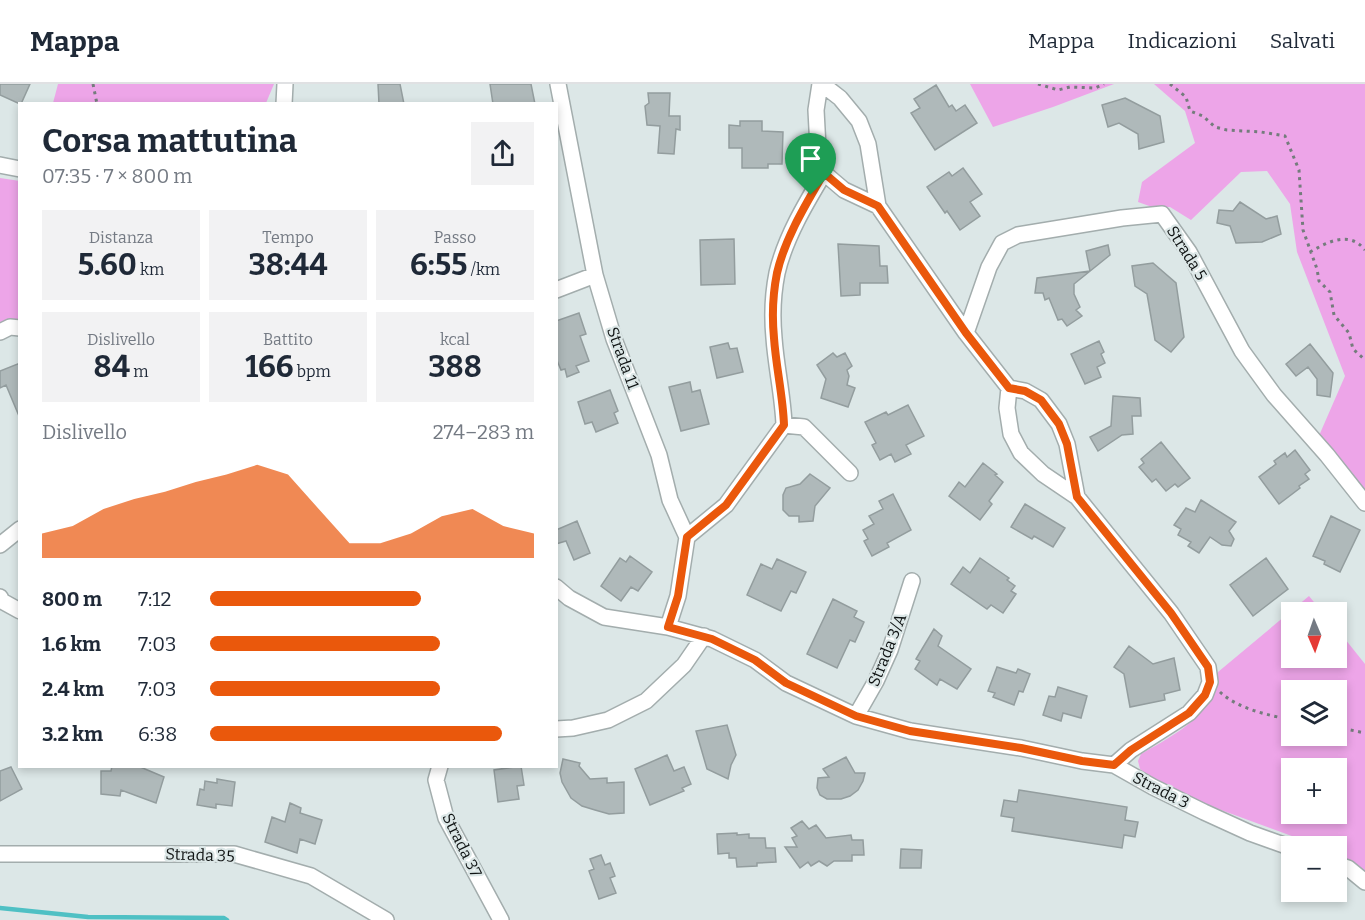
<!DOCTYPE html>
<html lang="it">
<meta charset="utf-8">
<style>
body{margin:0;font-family:Bitter,serif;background:#f2f2f3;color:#1f2937;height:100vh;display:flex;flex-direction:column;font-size:22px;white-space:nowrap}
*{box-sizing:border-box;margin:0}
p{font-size:20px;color:#747a83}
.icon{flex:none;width:33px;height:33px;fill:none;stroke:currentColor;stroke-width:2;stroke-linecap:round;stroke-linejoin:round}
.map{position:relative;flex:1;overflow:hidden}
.details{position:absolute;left:18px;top:18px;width:540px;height:666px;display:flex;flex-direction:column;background:#fff;border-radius:0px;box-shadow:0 3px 9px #0003}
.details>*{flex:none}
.needle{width:39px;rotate:178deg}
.fabs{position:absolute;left:1281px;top:518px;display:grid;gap:12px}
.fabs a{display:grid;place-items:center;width:66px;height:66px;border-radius:0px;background:#fff;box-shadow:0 3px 9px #0003;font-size:30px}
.pin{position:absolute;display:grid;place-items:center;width:51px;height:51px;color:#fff;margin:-62px -26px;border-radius:50% 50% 50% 0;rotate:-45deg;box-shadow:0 0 6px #0007}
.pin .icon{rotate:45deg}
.round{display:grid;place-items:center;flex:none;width:63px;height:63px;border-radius:0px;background:#f2f2f3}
.head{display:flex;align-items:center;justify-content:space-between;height:102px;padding:0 24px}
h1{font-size:33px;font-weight:700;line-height:45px}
.figures{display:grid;grid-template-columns:repeat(3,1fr);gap:9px;height:102px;padding:6px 24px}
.figures div{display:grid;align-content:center;border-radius:0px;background:#f2f2f3;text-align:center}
.figures b{font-size:30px;font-weight:700}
.figures small{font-size:16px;font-weight:400}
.figures p{font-size:16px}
.chart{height:168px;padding:12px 24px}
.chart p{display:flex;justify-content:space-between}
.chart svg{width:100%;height:108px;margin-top:6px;fill:#ea580c;opacity:.7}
ul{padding:0 24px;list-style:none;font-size:20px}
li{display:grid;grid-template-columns:96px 72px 1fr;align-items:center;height:45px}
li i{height:15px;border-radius:8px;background:#ea580c}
header{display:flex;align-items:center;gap:36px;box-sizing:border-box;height:84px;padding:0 30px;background:#fff;border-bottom:2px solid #e0e1e3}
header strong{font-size:28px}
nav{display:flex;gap:33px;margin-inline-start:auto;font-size:21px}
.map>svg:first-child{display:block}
.green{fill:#eda5e8;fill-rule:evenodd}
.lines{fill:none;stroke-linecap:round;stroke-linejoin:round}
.stream{stroke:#4ec0c4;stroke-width:4.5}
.building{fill:#afb9ba;stroke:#939d9e;stroke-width:1.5}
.minor-casing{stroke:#a3adad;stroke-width:18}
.path{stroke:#747c7c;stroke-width:3;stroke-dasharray:3 4.5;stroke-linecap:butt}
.minor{stroke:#fff;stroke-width:15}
.route-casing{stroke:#fff;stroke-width:12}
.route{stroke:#ea580c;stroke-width:8}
.labels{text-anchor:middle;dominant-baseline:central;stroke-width:4.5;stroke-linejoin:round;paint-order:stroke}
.street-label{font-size:16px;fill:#0f1313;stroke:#dce7e7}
</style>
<header>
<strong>Mappa</strong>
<nav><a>Mappa</a><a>Indicazioni</a><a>Salvati</a></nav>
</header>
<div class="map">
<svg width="1365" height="836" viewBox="0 0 1365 836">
<rect width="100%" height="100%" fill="#dce7e7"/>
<!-- green -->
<path class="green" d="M58,0h216l-8,19h-213z
M970,0h144l-61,23 -60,20z
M1154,0h211v412l-47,-58 27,-62 -48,-124 -7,-48 -23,-33 -26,1 -50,48 -21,-13h-18l-14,-5 4,-20 53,-39 -10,-32z
M0,94l20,3 -1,142 -19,4z
M1309,512l13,16h-30v45h44l1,-28 28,35v209l-12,-10 -16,-8 -1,-9h-17l-128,-47 -40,-21 -11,-9 -2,-8 3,-7c26,-15 58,-31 72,-59 4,-7 4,-16 5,-23zM1292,606h44v45h-44zM1292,684h44v45h-44z"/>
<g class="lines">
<!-- stream -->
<path class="stream" d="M0,824l88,9 136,1 3,2"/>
</g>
<!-- building -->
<path class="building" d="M0,0h30l-9,20h-1l-20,-9z
M378,0h22l4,20h-25z
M490,0h41l4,20h-42z
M936,1l13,22 3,-2 4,6 9,-6 12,18 -42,27 -24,-37 9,-5 -6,-9z
M648,9h22l-1,23h11v14l-4,-1 -2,25 -16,-1 2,-27 -13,-1 -2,-19 4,-3z
M1125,14l35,18 4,26 -25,7 -1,-15 -19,-11 -11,4 -6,-22z
M740,37h22v10l21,1 -1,32h-14v4h-26v-20h-13v-23l11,1z
M963,84l19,26 -12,8 10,14 -20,14 -13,-19 -2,2 -18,-26 22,-15 3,4z
M1240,118l26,17 11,-3 4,18 -19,8 -26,1 -6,-17 -13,-3 2,-13 14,1z
M734,155l1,45 -34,1 -1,-45z
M838,160l41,2 1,20h7l1,17h-28v12l-19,1z
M1108,161l2,10 -36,29v10l6,13 -4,3 6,6 -15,10 -5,-7 -4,1 -9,-22 -4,2 -2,-7h-8l2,-15 53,-7 -4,-20z
M1153,179l23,20 8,54 -13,15 -16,-12 -8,-46 -12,-8 -3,-20z
M579,229l7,21 -6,2 9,25 -13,5 3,6 -12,5 -2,-8 -4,1 -5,-12v-37z
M1099,257l5,11 -3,2 4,9 -8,4 4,10 -16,7 -14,-30z
M728,259l2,6 7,-1 6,24 -26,6 -7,-31z
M1310,260l23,29 -3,24 -13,-2v-16l-9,-12 -12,9 -10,-12z
M833,269l4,4 8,-4 7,13 -5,4 2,6 -2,9 8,3 -7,19 -27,-9 5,-19 -9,-14z
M20,279v53h-1l-13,-31 -6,3v-17z
M690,298l2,10 8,-2 9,34 -28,7 -12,-44z
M610,306l8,21 -4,2 4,10 -22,9 -4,-10 -7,2 -7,-22z
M1113,312l27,2 1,18h-9l1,18 -11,1 -24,16 -8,-14 21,-11z
M908,321l16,31 -18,9 5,9 -16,8 -4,-8 -11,6 -8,-15 4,-2 -11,-21 21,-10 2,3z
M1161,358l29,36 -12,9 -3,-3 -9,7 -10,-12 -4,3 -13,-15 5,-4 -3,-4z
M1295,366l15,20 -5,4 4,5 -10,7 1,2 -21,16 -20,-27 17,-13 -2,-3 11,-8 2,4z
M983,379l14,11 -2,1 8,7 -14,19 3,3 -12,16 -31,-24 10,-14 6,5z
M810,390l20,14 -15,18 -2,15 -14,1v-6h-10l-6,-6v-15l3,-7 14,-4z
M893,410l18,36 -24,13 2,4 -17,9 -8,-15 4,-2 -5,-9 11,-6 -5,-8 14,-7 -4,-8z
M1201,416l35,22 -7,9 5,8 -3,7 -9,-1 -12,-8 -11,16 -11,-7 3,-4 -13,-7 3,-6 -7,-4 12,-17 9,4z
M1025,420l40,24 -12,19 -19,-11 -2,3 -21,-12z
M1331,432l29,14 -20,42 -16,-8 1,-3 -12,-5z
M577,437l13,32 -16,7 -8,-19 -10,3v-14z
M630,472l22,16 -14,19 -7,-4 -10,14 -20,-15 19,-28 6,4z
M980,474l29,20 -2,2 8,6 -4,5 5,3 -13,19 -12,-8 -4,4 -36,-25 12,-17 7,6z
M1266,474l22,31 -35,27 -23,-31z
M777,475l29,13 -10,21 -5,-2 -10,20 -34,-16 14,-31 11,5z
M833,515l24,12 -3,6 10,5 -9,20 -5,-2 -13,28 -30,-14z
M934,545l8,7 -4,10 33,23 -14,20 -17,-10 -3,6 -22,-16 5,-8 -4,-2z
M1129,562l24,18 21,-6 6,32 -16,4 1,6 -35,7 -6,-33 -10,-7z
M997,583l19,6 2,-4 12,5 -7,18 -4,-1 -5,14 -21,-8 2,-4 -7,-2z
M1058,603l29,9 -6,22 -18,-5 -2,8 -18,-6 6,-19 6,1z
M727,641l9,30 -5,10 -3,14 -21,-10 -11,-38z
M667,671l7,16 10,-4 7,17 -9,4 2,3 -34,14 -15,-36z
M846,673l9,16h10l-2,8 -5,9 -8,6 -9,3h-14l-7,-4 -3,-7 1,-10 11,-1 -6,-8z
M563,675l17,4 -1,3 11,13 17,-1v5l17,-1v31l-15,1 -14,-4 -13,-4 -11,-8 -9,-16 -2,-9z
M112,682h26l26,11 -8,26 -35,-13 -1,6 -19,-2v-23h10z
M521,682l3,19 -7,1 2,13 -21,3 -4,-32z
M11,683l11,22 -22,12v-30z
M217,695l18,3 -3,24 -16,-2v4l-19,-3 3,-16 4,1 1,-9 12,2z
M1019,706l108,17 -2,13 13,2 -3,15 -11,-2 -2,13 -110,-17 2,-13 -13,-2 3,-16 13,2z
M290,719l11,5 -1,5 22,7 -7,24 -15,-5 -3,14 -32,-11 7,-25 13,5z
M802,737l7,8 7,-4 10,13 25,-3 1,5h11l1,15h-12v6h-18l-7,5 -8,-5 -8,5 -3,-4 -8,6 -15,-21h12l-5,-9 5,-2 -6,-8z
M737,749v2l12,-1v4h16l1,10h9l1,14 -19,1v3l-20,1 -1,-9h-7v-5l-11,1 -1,-20z
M901,765l21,1 -1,18h-21z
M601,771l4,10 5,-2 5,13 -5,2 6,15 -17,6 -10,-28 5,-2 -4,-10z"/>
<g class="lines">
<defs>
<path id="minor" d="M558,0l37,191 19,64 45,116 11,45 17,37 -9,59 -10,31
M820,0l-4,26 2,38 6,25 20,17 34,16
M822,0l18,14 19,23 9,23 10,62 88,127 43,55 16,3 16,9 18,24 8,20 10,53
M284,20l1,-20
M0,81l20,4
M556,206l39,-15
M0,248l10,-5 10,1
M966,249l23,-66 13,-24 16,-8 104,-17 40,-4 27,38 53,99 32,44 53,60 38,48
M1009,304l-2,20 4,26 10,19 22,21 34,23 94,116 37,54 2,15 -5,13 -16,18 -58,37 -17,15
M784,341l20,2 46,46
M687,453l39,-32 58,-80c-1,-29 -8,-58 -10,-87 -2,-21 -1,-45 3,-65 8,-35 29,-70 47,-100
M0,461l20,-16
M556,503l13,11 35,19 64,10 44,12 43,21 31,23 70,33 54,15 111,17 61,13 32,4 39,22 51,25 46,21 42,15
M0,513l2,4 18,10
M856,632l20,-35 14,-31 22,-69
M556,645l17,-1 35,-8 38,-19 38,-36 20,-29
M440,682l-4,14 10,38 55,102
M0,770h234l77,22 75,44
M1336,780l12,4 17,14"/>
</defs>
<!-- minor casing -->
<use href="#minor" class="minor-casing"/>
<!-- path -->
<path class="path" d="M93,0l4,20
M1038,0l20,6 12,-3 25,1 9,-4
M1170,0l16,13 4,14 13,5 12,11 12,3 34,2 24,4 14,34 4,60 14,39 2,12 11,11 4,23 15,18 4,16 12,11
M1310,168c18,-10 39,-22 55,-2
M1220,608c18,17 48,23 72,28
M1336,643l29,6"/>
<!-- minor -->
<use href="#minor" class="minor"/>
</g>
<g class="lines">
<defs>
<path id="route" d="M824,89l20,17 34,16 88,127 43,55 16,3 16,9 18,24 8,20 10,53 94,116 37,54 2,15 -5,13 -16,18 -58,37 -17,15 -32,-4 -61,-13 -111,-17 -54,-15 -70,-33 -31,-23 -43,-21 -44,-12 10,-31 9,-59 39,-32 58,-80c-1,-29 -8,-58 -10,-87 -2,-21 -1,-45 3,-65 8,-35 29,-69 47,-100z"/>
</defs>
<!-- route casing -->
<use href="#route" class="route-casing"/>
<!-- route -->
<use href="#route" class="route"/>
</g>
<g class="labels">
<!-- street labels -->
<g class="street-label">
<text transform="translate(1187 169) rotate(58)">Strada 5</text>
<text transform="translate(623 274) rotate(70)">Strada 11</text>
<text transform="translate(887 566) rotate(-68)">Strada 3/A</text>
<text transform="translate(1161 706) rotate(27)">Strada 3</text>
<text transform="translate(462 761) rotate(64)">Strada 37</text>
<text transform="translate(200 771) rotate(2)">Strada 35</text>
</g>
</g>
</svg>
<div class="fabs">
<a><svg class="needle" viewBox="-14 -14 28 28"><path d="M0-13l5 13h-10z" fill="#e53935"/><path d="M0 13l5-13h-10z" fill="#747a83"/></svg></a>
<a><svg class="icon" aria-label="layers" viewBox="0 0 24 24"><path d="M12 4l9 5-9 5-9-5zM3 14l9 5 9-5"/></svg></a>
<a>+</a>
<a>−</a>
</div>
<div class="pin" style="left:811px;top:111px;background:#1e9e55"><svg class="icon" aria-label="arrive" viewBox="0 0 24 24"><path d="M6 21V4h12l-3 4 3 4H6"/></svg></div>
<section class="details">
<div class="head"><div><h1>Corsa mattutina</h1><p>07:35 · 7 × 800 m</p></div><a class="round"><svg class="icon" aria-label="share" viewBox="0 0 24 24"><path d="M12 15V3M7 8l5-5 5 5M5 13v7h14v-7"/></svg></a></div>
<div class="figures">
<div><p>Distanza</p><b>5.60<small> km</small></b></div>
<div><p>Tempo</p><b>38:44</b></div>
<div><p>Passo</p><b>6:55<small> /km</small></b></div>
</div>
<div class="figures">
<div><p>Dislivello</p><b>84<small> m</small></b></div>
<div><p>Battito</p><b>166<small> bpm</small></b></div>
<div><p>kcal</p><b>388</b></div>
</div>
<div class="chart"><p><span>Dislivello</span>274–283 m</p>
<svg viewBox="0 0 160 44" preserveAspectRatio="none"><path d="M0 44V34L10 31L20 24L30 20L40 17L50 13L60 10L70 6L80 10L90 24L100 38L110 38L120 34L130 27L140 24L150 31L160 34V44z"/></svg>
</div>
<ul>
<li><b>800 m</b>7:12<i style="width:65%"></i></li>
<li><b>1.6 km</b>7:03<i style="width:71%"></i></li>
<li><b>2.4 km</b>7:03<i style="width:71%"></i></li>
<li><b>3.2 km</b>6:38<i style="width:90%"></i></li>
</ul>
</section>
</div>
